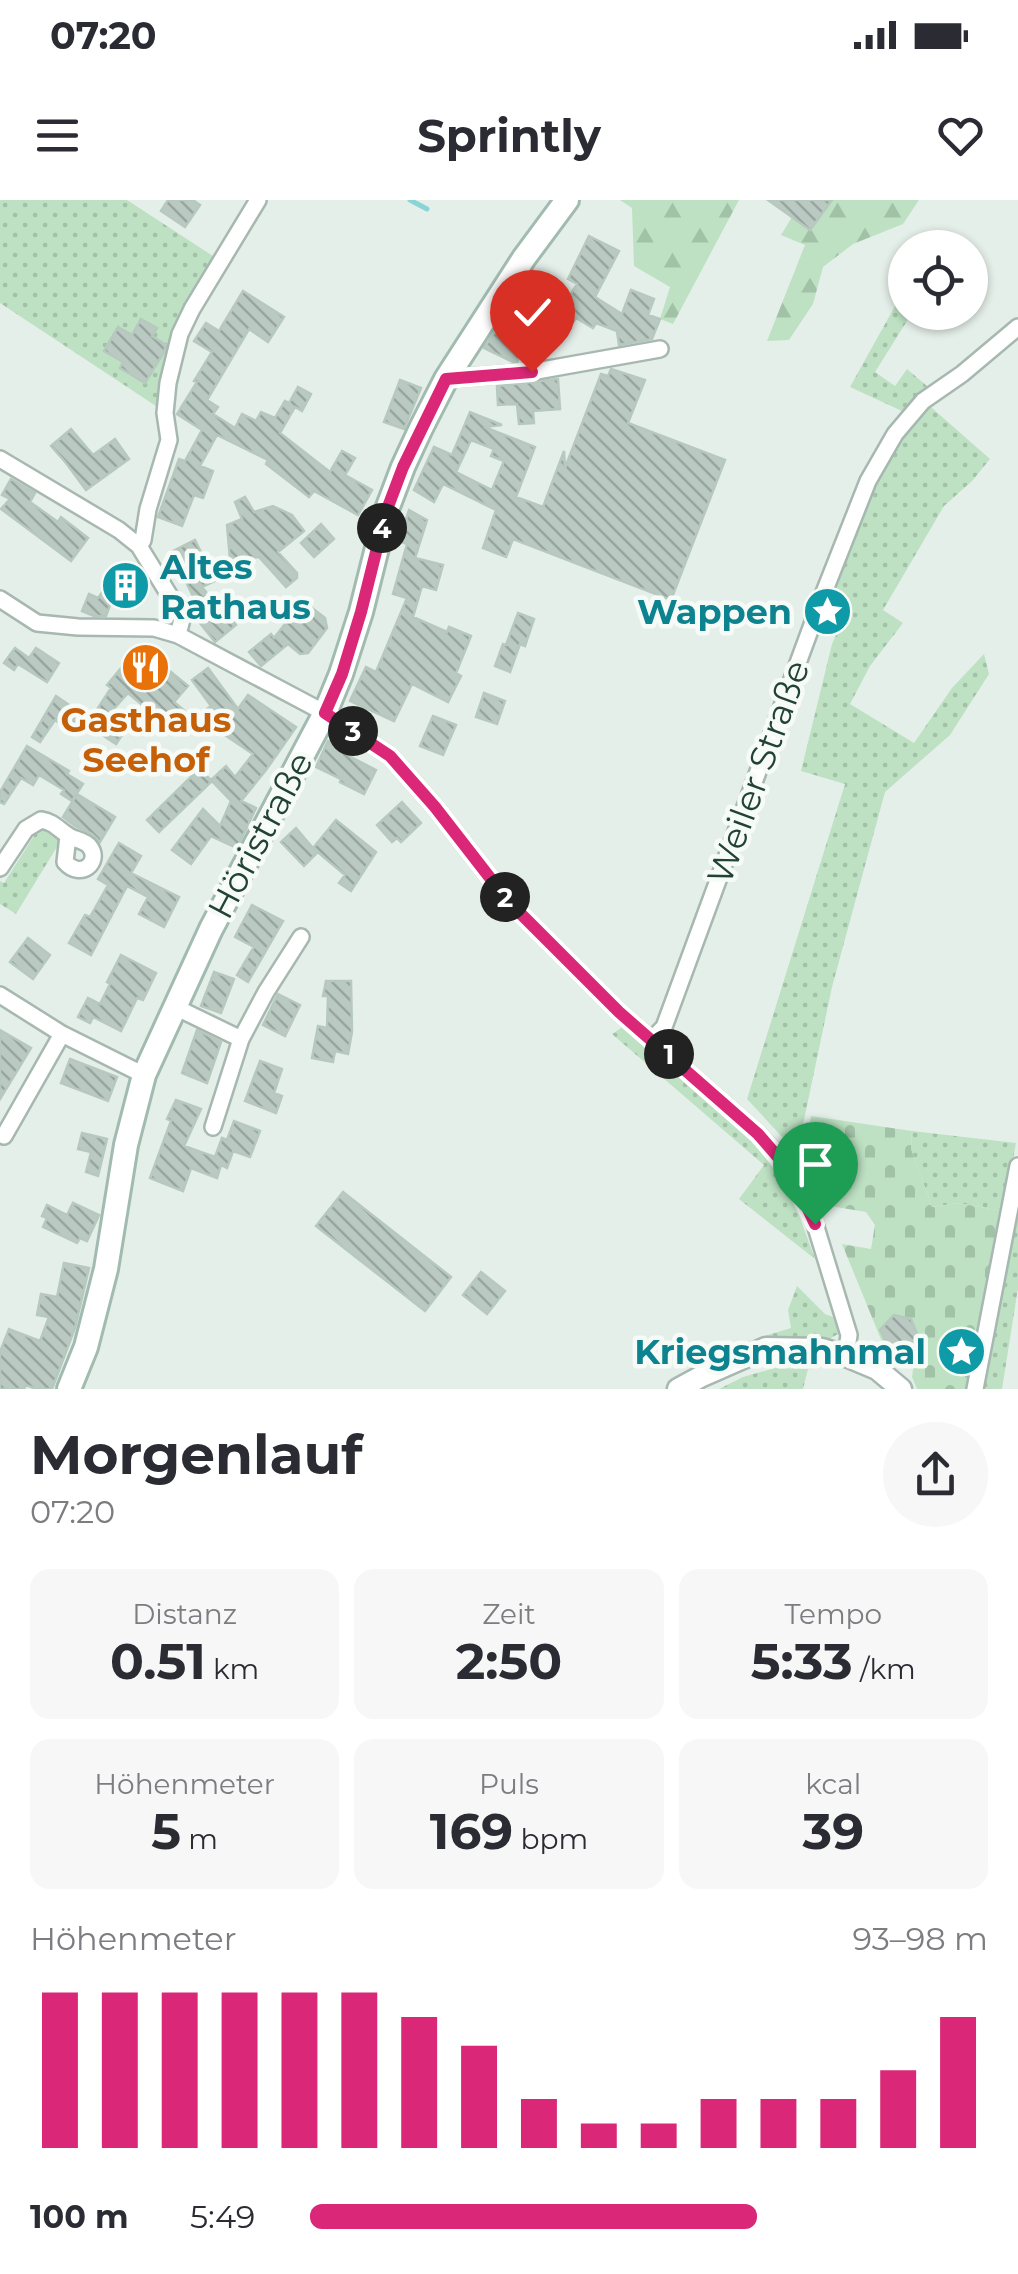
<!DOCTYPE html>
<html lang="de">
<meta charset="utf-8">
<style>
body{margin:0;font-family:Montserrat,sans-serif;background:#f7f7f7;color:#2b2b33;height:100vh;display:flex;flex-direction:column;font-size:38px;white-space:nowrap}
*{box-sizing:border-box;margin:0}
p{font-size:32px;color:#7c7c81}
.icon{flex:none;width:55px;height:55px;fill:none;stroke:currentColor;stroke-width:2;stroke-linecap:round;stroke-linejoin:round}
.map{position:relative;height:1189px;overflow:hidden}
.side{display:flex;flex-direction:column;background:#fff;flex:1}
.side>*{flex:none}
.tools{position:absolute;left:888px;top:30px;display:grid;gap:20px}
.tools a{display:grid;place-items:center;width:100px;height:100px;border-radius:50%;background:#fff;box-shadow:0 2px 8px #0004;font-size:50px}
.pin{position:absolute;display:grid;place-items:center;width:85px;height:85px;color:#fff;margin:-102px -42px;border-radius:50% 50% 50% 0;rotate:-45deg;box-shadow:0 0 10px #0007}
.pin .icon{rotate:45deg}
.km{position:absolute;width:50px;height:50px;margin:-25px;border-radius:50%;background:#222;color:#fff;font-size:28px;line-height:50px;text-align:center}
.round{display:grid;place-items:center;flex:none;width:105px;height:105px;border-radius:52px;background:#f7f7f7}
.overview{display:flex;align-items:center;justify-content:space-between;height:170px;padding:0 30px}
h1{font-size:55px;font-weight:700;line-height:75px}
.metrics{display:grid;grid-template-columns:repeat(3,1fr);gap:15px;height:170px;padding:10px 30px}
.metrics div{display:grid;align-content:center;border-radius:20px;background:#f7f7f7;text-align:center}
.metrics b{font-size:50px;font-weight:700}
.metrics small{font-size:28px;font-weight:400}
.metrics p{font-size:28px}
.chart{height:280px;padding:20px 30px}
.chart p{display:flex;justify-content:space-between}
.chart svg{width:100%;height:180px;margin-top:10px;stroke:#db2777;stroke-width:6}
ul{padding:0 30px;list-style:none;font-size:32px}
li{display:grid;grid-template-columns:160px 120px 1fr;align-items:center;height:75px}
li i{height:25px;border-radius:12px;background:#db2777}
.status{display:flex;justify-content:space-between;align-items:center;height:70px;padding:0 50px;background:#fff;direction:ltr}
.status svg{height:28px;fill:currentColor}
header{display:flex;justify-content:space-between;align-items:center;height:130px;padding:0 30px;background:#fff;font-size:45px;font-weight:700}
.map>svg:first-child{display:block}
.grass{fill:url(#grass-dots)}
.forest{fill:url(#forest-firs)}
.cemetery{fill:url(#cemetery-stones)}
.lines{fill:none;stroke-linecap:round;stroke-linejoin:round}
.stream{stroke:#8ad4d6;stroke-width:5}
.building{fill:url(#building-back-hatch);stroke:#b7c9bf;stroke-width:2.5;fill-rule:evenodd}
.minor-casing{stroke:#a7b8b0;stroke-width:20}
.tertiary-casing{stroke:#a7b8b0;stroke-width:25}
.secondary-casing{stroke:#a2bbb0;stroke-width:28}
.minor{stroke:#fff;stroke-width:15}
.tertiary{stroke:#fff;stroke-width:20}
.secondary{stroke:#fff;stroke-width:22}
.route-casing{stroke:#fff;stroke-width:20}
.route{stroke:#db2777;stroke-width:12}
.labels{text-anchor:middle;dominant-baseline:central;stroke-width:9;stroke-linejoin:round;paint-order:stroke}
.culture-label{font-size:35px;font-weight:bold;fill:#0d838f;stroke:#f6fbf8;text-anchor:end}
.food-label{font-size:35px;font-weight:bold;fill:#c56008;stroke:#f6fbf8}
.street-label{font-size:35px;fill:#224236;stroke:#f6fbf8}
</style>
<div class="status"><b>07:20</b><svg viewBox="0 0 49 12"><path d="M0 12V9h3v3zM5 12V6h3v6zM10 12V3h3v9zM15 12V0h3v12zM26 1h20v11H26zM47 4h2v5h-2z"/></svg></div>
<header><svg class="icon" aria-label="menu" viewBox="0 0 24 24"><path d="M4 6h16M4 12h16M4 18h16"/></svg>Sprintly<svg class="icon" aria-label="heart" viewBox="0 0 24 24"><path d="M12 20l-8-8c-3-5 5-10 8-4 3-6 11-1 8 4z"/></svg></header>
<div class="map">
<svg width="1018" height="1189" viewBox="0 0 1018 1189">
<defs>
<pattern id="grass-dots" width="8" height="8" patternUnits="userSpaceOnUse" patternTransform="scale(2.5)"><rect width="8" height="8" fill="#bde1c2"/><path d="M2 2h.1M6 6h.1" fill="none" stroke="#a2c2a7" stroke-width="1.8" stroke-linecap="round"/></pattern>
<pattern id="forest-firs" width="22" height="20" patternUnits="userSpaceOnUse" patternTransform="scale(2.5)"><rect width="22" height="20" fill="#bde1c2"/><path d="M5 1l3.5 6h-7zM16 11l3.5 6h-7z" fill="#a2c2a7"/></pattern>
<pattern id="cemetery-stones" width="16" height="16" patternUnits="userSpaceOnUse" patternTransform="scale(2.5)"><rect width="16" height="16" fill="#bde1c2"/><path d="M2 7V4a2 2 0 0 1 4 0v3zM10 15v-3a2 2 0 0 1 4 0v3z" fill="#a2c2a7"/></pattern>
<pattern id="building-back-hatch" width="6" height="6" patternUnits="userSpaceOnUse" patternTransform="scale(2.5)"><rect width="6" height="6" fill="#bacac2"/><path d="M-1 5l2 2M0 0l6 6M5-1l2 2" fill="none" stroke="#97a69e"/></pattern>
</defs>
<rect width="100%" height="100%" fill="#e5efe9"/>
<!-- grass -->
<path class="grass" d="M0,0h127l89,58 -30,51 -24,101 -162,-107z
M905,88v24l7,1 -37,59 20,14 12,-17 20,17 -3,15 66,58 -18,22 -28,25 -61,104 20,13 -33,43 -20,38 64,39 38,-55 32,-34 5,20 -39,61 -65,57 -53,195 -35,166 -50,-54 98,-315 -44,-13 31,-127 13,-29 -1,-10 -29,-14 48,-115 39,-65 -52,-24z
M40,627c9,2 18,5 20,15l-44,72 -16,-10v-23l4,2 30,-47 -5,-4z
M624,826l77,68 60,57 22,31 17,36 15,41 -76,-60 25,-34 -152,-131z
M912,931l104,12 -13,68 -45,-8 -26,4 -21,-58z
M1018,968v120l-16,101h-22z
M797,1086l28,28 11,4 2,16 -12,7 -65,-4 30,-9 -3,-18z
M775,1168l33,1 -5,20h-84l24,-12z"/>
<!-- forest -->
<path class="forest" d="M620,0h119l-66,124 -13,-5 10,-32 -36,-21 -2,-58z
M832,0h87l-16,24 -50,20 -30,23 -10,37 -24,36 -22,1 38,-96 -24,-10 11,-18 18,13z"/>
<!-- cemetery -->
<path class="cemetery" d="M811,916l101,15 -1,18 21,58 26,-4 45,8 -37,178h-49l-5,-12 2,-15 -27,-8 -45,-110 29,5 4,-24 -9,-13 -36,-6 5,-13 -30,-47z"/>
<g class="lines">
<!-- stream -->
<path class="stream" d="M410,0l17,9"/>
</g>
<!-- building -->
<path class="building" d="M168,0h25l7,5 -15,22 -24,-16z
M768,0h64l-22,30z
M589,36l30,15 -24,46 27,17 9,-24 23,9 -6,16 12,4 -8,20 -33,6 -2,-14 -21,-8 -3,5 -17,-10 -19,26 -23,-16 -17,34h-4l-29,-14 22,-34 17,9 20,-27 18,14 16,-26 -9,-5z
M243,91l41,26 -16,25 -19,-13 -42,71 11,7 -5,7 22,14 7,-14 14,7 5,-9 14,6 10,-17 4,2 9,-16 13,7 -9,17 -7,-4 -15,26 50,39 12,-21 13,7 -10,17 27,15 -14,25 -44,-24 -5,6 -43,-33 2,-4 -51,-25 -17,31 13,5 -10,27 -9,-3 -12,31 -24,-9 21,-58 6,2 17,-31 -25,-16 20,-32 -3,-1 18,-29 -18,-11 12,-18 13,8z
M141,119l16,9 -5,8 14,9 -2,7 -19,31 -25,-15 3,-6 -19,-11 14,-24 14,8z
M611,169l34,11 -17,43 97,37 -54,140 -158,-61 -7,18 -23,-9 13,-38 -53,-26 -9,18 -20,-12 20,-43 18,8 18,-43 32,13 -18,2 51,20 -19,50 27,10 21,-56 1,17 36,-94 7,2zM471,240l23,9 -3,7 13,5 -12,29 -36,-18z
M558,179l2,30 -27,2 1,12 -15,1 -2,-20 -19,1 -1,-19z
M400,180l21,8 -17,41 -20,-7z
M71,229l22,26 22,-16 14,20 -43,31 -20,-27 -15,-17z
M11,279l24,14 -5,9 28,20 3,-5 27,21 -17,23 -70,-52 9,-10 -8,-4z
M245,297l9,15 19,-6 19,9 12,16 -26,21 19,21v5l-11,9 -27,-30 -29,2 -3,-34 15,-6 -7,-17z
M409,310l18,10 -12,38 28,7 -7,25 -14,-4 -9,31 34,15 2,-5 22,9 -15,37 5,3 -13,26 -36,-18 -18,37 -44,-20 16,-34 10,5 31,-74 -14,-4 14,-50 -8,-3z
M321,324l13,15 -20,18 -13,-14z
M195,340l20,41 -13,6 24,29 4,-4 6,13 -21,17 -23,-29 6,-7 -27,-54z
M120,368l4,2 -1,6 6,-7 18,12 -19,26 -15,-10 -7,19h-12l-12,-5 7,-17 9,4z
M303,401l22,17 2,10 -19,25 -8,1 -12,-10 -27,22 -12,-14 22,-18 3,4z
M518,413l16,6 -9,27 -5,-2 -10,28 -15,-6 8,-22 3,1z
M15,448l14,10 7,-10 23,15 -12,19 -29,-18 -4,6 -10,-7z
M135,451l26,22 5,-5 22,18 -14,16 13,11 -15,17 -44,-37 -16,18 18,12 -14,21 -29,-19 24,-37 -4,-3z
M208,468l30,41 10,-14 48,32 -30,43 -25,31 15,7 -19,40 -26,-12 -20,28 -19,-14 31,-41 17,17 11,-25 -20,-21 15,-14 9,11 18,-23 -43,-29 -9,-12 10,-7 -19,-26z
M484,493l21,8 -8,23 -21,-7z
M56,496l28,19 -12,17 -17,-12 -15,22 -8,-5z
M433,516l23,9 -13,30 -23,-9z
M328,541l22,11 -1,4 27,14 -12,24 -24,-12 1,-3 -25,-12z
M27,546l42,25 -2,3 16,10 -11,17 -11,-7 3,-4 -25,-15 -6,10 -12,-7 -17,26 -4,-2v-10z
M199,569l13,12 -53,51 -12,-12z
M77,594l38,23 -15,25 -8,-8 -17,-8 -12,-9z
M402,602l19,21 -20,19 -4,-4 -5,4 -15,-17z
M336,620l40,32 -25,39 -12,-8 6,-8 -32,-27z
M296,628l21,25 -13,13 -23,-24z
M119,643l22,13 -10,17 48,24 -15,30 -25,-13 9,-17 -21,-11 -36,69 -22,-12 16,-28 5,2 18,-32 -10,-6z
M252,705l31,16 -35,61 -11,-7 17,-28 -19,-10z
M28,738l22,17 -17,24 -23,-17z
M121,755l35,18 -13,27 -6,-2 -16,33 -28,-14 -3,6 -12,-6 10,-19 12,6 10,-20 -3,-2z
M214,772l20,7 -13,34 -20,-7z
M326,781h25l1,51 -4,22 -13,-3 -2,11 -21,-4 6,-32 9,2 1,-32h-5z
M278,794l22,11 -15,31 -22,-11z
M0,830l31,18 -31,51z
M197,830l24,12 -14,41 -25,-10z
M70,859l47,18 -9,24 -47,-18z
M260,861l22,8 -8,24 8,3 -6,17 -31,-12z
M176,900l25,9 -17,37 31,11 7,-19 5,2 7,-19 26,10 -10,26 -17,-6 -6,17 -6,-3 -4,13 -26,-10 -8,23 -33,-13 21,-57 -4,-2z
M82,933l25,6 -9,37 -12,-4 5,-20 -13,-3z
M343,992l108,85 -26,34 -109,-85z
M73,1003l26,12 -12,26 -7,-3 -3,5 -34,-16 4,-9 -5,-2 5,-11 20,10z
M64,1063l25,5 -14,60 -23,61h-16l-10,-4 -2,4h-24v-37l9,-23 31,12 9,-24 -12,-2 4,-21 16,3z
M481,1072l24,19 -18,23 -24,-19z
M894,1115l17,4 7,17 -11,15 -18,-3 -9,-18z"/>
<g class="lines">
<defs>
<path id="minor" d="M446,179l85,-7 129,-23
M0,259l119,71 20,16 40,65 3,8 -4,16
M139,346l4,-6 5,-31 21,-69 -4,-27 3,-30 12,-49 12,-25 66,-109
M0,399l37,24 41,4 76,1 24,7 147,78 65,43 45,51 73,94 111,111 139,122 33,37 24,53 34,111 -3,21
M0,668l26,-39 15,-9c13,2 17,9 28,16 6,4 16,4 21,11 11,15 -9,33 -25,15l3,-26
M0,795l62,39 82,41
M175,807l66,32 25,-47 35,-55
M651,840l13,-13 159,-432 45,-114 27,-47 28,-33 39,-27 56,-47
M213,927l28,-88
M4,936l58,-102
M975,1189l43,-223"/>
<path id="tertiary" d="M678,1189l24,-13 64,-28 56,1 24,7 31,13 24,20"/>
<path id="secondary" d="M69,1189l17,-42 20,-78 20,-124 18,-70 67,-146 114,-216 16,-39 20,-62 25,-100 17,-45 18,-39 25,-49 78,-121 43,-58"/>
</defs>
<!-- minor casing -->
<use href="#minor" class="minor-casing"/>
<!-- tertiary casing -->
<use href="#tertiary" class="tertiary-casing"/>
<!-- secondary casing -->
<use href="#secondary" class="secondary-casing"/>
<!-- minor -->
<use href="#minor" class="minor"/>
<!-- tertiary -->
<use href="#tertiary" class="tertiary"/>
<!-- secondary -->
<use href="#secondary" class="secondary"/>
</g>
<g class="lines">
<defs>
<path id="route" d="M532,172l-86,7 -43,88 -17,45 -25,100 -19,62 -17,39 65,43 45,51 73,94 111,111 139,122 32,37 25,53"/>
</defs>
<!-- route casing -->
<use href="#route" class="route-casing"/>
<!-- route -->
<use href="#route" class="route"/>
</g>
<!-- icons -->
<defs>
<symbol id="building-disc" viewBox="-11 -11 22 22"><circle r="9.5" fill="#0f9aa8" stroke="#f6fbf8"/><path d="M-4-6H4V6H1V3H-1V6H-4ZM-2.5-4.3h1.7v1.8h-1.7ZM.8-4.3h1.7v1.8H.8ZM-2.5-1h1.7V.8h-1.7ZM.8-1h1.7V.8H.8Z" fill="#fff"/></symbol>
<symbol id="sight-disc" viewBox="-11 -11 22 22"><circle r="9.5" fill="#0f9aa8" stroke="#f6fbf8"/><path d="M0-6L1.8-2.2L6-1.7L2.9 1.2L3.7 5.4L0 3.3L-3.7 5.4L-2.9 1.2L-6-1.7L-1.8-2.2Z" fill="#fff"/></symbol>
<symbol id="restaurant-disc" viewBox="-11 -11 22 22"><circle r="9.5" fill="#e8710a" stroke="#f6fbf8"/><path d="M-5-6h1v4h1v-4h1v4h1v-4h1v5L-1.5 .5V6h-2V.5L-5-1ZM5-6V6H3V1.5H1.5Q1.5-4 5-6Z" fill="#fff"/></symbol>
</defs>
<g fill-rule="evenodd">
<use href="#building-disc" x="98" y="358" width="55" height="55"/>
<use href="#sight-disc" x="800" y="384" width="55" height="55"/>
<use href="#restaurant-disc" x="118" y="440" width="55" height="55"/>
<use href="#sight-disc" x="934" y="1124" width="55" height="55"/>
</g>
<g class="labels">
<!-- culture labels -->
<g class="culture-label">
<text x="160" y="366" text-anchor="start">Altes<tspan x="160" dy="40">Rathaus</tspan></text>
<text x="792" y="411">Wappen</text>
<text x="926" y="1151">Kriegsmahnmal</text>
</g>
<!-- food labels -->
<g class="food-label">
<text x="146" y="519">Gasthaus<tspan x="146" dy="40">Seehof</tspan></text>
</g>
<!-- street labels -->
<g class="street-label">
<text transform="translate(758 572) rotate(-70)">Weiler Straße</text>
<text transform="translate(260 635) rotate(-62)">Höristraße</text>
</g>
</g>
</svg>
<div class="tools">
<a><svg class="icon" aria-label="locate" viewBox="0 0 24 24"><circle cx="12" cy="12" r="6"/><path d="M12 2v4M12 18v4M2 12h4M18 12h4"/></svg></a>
</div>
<div class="pin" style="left:815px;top:1024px;background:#1e9e55"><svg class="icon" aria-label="arrive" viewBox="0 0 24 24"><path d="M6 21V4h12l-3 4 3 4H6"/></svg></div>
<div class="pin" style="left:532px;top:172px;background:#d93025"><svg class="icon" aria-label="check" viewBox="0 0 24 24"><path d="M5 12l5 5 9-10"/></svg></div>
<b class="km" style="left:669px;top:854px">1</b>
<b class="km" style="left:505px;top:697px">2</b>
<b class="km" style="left:353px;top:531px">3</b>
<b class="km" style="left:382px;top:328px">4</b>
</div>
<section class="side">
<div class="overview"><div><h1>Morgenlauf</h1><p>07:20</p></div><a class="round"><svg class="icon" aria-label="share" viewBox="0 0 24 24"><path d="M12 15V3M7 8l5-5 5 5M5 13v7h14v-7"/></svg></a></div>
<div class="metrics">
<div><p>Distanz</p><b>0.51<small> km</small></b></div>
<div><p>Zeit</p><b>2:50</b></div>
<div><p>Tempo</p><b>5:33<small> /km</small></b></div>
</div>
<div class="metrics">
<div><p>Höhenmeter</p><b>5<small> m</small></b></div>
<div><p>Puls</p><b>169<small> bpm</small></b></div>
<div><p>kcal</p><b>39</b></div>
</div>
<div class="chart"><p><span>Höhenmeter</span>93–98 m</p>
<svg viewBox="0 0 160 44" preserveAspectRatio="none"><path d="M5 44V6M15 44V6M25 44V6M35 44V6M45 44V6M55 44V6M65 44V12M75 44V19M85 44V32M95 44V38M105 44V38M115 44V32M125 44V32M135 44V32M145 44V25M155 44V12"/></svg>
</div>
<ul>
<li><b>100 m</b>5:49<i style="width:66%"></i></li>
</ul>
</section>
